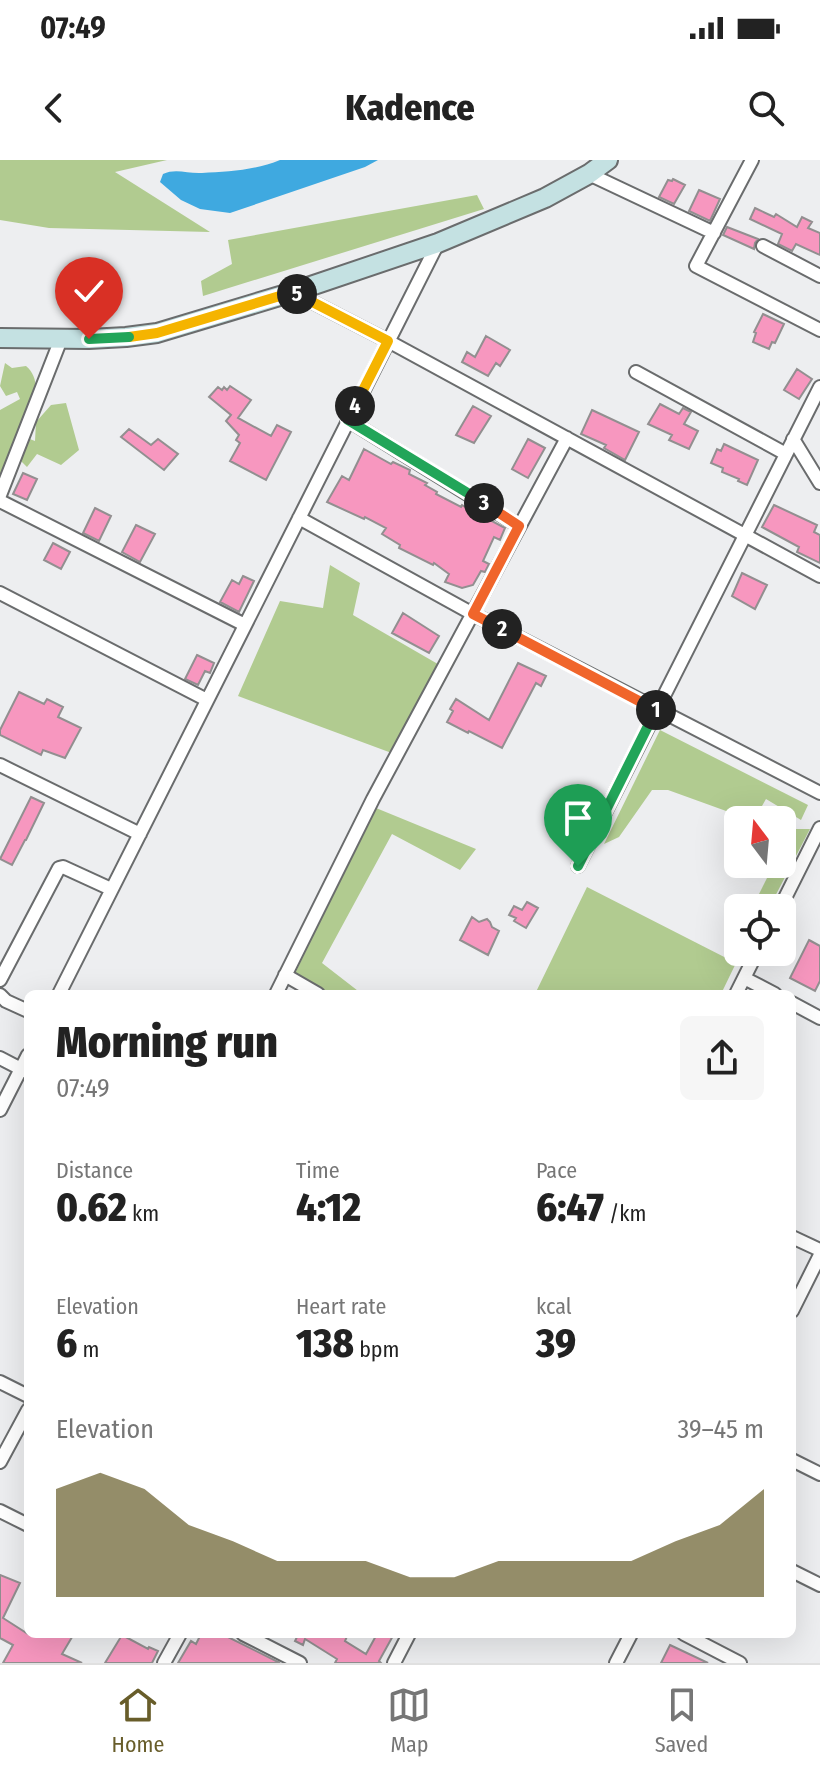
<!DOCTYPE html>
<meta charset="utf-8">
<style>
body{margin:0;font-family:"Fira Sans Condensed",sans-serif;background:#f6f6f6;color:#222;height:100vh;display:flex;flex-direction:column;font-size:30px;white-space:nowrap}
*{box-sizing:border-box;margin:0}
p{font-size:26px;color:#767676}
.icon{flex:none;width:44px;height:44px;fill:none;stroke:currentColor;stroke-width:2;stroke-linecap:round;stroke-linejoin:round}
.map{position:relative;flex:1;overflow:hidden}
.side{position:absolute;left:24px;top:830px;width:772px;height:648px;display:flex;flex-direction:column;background:#fff;border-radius:12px;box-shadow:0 8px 32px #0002}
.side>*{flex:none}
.needle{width:52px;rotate:344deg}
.fabs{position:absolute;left:724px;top:646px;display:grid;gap:16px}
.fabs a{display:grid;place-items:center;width:72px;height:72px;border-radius:12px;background:#fff;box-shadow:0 8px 32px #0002;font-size:40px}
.pin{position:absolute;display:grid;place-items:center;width:68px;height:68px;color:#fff;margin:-82px -34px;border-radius:50% 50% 50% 0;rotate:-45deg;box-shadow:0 0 8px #0007}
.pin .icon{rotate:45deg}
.km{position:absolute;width:40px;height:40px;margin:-20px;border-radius:50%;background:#222;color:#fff;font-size:22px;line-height:40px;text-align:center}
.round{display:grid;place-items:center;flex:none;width:84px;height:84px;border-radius:12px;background:#f6f6f6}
.headline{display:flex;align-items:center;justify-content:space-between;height:136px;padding:0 32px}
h1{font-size:44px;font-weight:800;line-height:60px}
.figures{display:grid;grid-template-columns:repeat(3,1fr);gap:12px;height:136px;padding:8px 32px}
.figures div{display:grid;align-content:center}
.figures b{font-size:40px;font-weight:800}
.figures small{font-size:22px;font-weight:400}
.figures p{font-size:22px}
.chart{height:224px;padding:16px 32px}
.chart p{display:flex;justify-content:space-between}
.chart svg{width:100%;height:144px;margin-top:8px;fill:#685d2a;opacity:.7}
.status{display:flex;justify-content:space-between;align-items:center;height:56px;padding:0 40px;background:#fff;direction:ltr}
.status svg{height:22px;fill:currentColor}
header{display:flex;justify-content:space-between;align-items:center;height:104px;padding:0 32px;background:#fff;font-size:36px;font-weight:800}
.menu{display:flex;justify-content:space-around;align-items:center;height:112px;border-top:2px solid #e0e0e0;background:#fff;font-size:22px;color:#767676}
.menu a{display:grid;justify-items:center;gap:4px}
.menu .selected{color:#685d2a}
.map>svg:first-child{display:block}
.green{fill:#b1cb90}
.water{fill:#3fa9e0}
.building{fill:#f797bf;stroke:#928f90;stroke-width:2}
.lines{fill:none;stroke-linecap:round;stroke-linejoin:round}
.street-casing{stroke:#6a6c6d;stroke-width:16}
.secondary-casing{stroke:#6a6c6d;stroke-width:22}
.street{stroke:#fff;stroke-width:12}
.secondary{stroke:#c4e1e2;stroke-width:18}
.split-1-casing{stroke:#fff;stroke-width:16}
.split-2-casing{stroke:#fff;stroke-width:16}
.split-3-casing{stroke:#fff;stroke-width:16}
.split-4-casing{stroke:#fff;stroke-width:16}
.split-5-casing{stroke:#fff;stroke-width:16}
.split-6-casing{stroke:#fff;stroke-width:16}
.split-7-casing{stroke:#fff;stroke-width:16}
.split-1{stroke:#22a559;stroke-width:10}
.split-2{stroke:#f0652b;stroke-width:10}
.split-3{stroke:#f0652b;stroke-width:10}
.split-4{stroke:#22a559;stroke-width:10}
.split-5{stroke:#f5b400;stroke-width:10}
.split-6{stroke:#f5b400;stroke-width:10}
.split-7{stroke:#22a559;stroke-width:10}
</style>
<div class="status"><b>07:49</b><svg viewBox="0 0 49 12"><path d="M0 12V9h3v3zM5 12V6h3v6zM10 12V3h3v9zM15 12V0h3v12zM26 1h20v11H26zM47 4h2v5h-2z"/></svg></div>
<header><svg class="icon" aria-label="back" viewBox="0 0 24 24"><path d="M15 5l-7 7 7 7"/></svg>Kadence<svg class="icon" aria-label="search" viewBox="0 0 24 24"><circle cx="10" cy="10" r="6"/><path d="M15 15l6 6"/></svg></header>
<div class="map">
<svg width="820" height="1503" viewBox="0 0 820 1503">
<rect width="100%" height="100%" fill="#edeef0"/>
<!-- green -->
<path class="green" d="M0,0h167l-52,12 95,60 -161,-4 -49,-8z
M477,35l7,14 -281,87 -2,-15 31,-17 -4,-24z
M5,203l7,5 14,-2c21,18 3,49 -7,69l16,6 1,-19 15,-17 15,-2 13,47 -18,15 -24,-11 -10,13 -10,-10 -15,17h-2v-64l20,-11 -3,-7 -11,4 -6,-10z
M330,405l30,18 -7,32 90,52 -46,88 -159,-59 42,-95 43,7z
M660,570l148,75 -7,15 -35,-21 -12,21h-3l-83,-30h-16l-33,47 -15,7z
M376,648l100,41 -16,21 -68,-36 -70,129 40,31h-32l-35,-21z
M791,669h19l-41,79h-17l22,-44h8v-16z
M587,727l149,76 -15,31h-186z"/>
<!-- water -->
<path class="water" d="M280,0h98l-13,7 -135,46 -30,-4 -19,-9 -21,-18 3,-8c13,-6 25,0 39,-1 26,-1 54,-3 78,-13z"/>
<!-- building -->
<path class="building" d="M673,19l12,6 -11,19 -15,-7 9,-17 4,1z
M699,30l21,9 -10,22 -21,-10z
M755,48l19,9 2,-3 21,13 5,-10 10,5 -4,6 12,5v22l-24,-11 -4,7 -14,-7 4,-10 -32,-15z
M727,67l31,12 -3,4 -1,6 -31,-14z
M763,154l21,10 -9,19 -3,-1 -3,7 -16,-7 3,-9 -2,-1z
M486,176l24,14 -10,16 -4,-3 -8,13 -26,-14 5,-10 8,5z
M797,209l15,10 -13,20 -15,-9z
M230,226l21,14 -13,18 33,18 6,-11 14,7 -25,48 -36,-19 10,-18 -4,-3 3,-5 -13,-14 5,-6 -22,-18 9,-10 4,3 2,-3 3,3z
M660,244l19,10 4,-6 8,4 -7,12 14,7 -9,18 -20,-9 3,-5 -24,-11z
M473,246l18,10 -17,27 -18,-8z
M592,250l47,22 -14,28 -21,-12 2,-3 -25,-11z
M129,269l22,16 7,-6 20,15 -14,16 -43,-33z
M528,279l17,9 -17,30 -16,-9z
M724,284l34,16 -11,25 -9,-4 1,-2 -17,-7 1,-4 -12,-5 6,-14 4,2z
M364,289l27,15 2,-2 17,8 -1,4 18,9 -2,2 12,7 -1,2 25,13 1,-2 43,23 -5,12 -6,-3 -11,24 6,3 -4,8 -4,-1 -8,14 -11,3 -17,-6 4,-8 -15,-11 -1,2 -34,-17 1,-3 -18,-11 4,-6 -21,-11 -1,2 -37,-17 15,-26 7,4z
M23,313l14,6 -10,21 -14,-6z
M774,345l43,20 -3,7 6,3v28l-23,-11 2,-5 -37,-20z
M95,348l16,8 -12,25 -16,-8z
M136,365l19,9 -15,28 -18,-10z
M53,383l17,9 -9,17 -17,-9z
M742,413l25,12 -12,24 -23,-13z
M243,416l11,5 -15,31 -19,-10 12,-22 7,4z
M403,453l36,23 -10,17 -37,-20z
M197,495l17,8 -4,10 -5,-2 -7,14 -13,-6z
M518,503l28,13 -5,10 -5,-3 -34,65 -33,-17 -1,2 -21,-11 6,-11 -3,-2 6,-10 33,21z
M19,532l25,12 3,-5 16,8 -5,10 23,11 -16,30 -22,-8 -2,5 -41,-20v-5z
M31,637l13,6 -18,37h-1l-13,25 -12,-6z
M527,742l11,6 -12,20 -12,-7 2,-3 -7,-3 5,-9 8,4z
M472,757l7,5 8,-3 3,3 2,5 7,4 -11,24 -28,-15z
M809,780l11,6v35l-5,10 -25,-13z
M0,1415l20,8 -17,35 25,16h39l5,3 -10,17 20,9h-79l10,-18 -13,-7z
M201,1474h21l58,29h-102l13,-22 5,3z
M296,1474h52l-3,7 21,13 11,-20h17l-15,27 2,2h-46l2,-4 -32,-20 -2,6 -8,-4 3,-6z
M122,1475l26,14 1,-2 9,4 -6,12h-47z
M670,1485l38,18h-47z"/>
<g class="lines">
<defs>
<path id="street" d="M752,0l-56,106 124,64
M589,14l125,59
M763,86l57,30
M293,132l95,49 432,235
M636,212l150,82
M348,260l171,106
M793,279l27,44
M0,335l61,-156
M0,341l245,124
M299,358l174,96 347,179
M0,433l207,107
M0,605l140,69
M578,706l242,-479
M780,748l40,-80
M285,815l33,19
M744,818l31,16
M0,820l59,-112 4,-1 48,22
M59,834l379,-751
M276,834l97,-195 194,-361
M736,834l21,-42
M0,835l6,6 22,10
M792,843l28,15
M0,898l25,13
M0,950l28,-55
M792,1077l28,13
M792,1151l28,-56
M0,1222l28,14
M792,1300l28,14
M0,1302l28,-52
M0,1351l28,14
M792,1411l28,14
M243,1474l57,29
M684,1474l56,29
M164,1503l16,-29
M394,1503l15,-29
M616,1503l15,-29"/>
<path id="secondary" d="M0,178l89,1 37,-2 31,-4 136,-41 145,-49 107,-45 44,-24 19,-14"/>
</defs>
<!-- street casing -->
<use href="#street" class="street-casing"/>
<!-- secondary casing -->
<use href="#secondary" class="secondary-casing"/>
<!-- street -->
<use href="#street" class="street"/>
<!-- secondary -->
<use href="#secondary" class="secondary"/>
</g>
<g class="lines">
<defs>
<path id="split-1" d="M578,706l78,-156"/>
<path id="split-2" d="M502,469l154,81"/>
<path id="split-3" d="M484,343l35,23 -46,88 29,15"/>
<path id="split-4" d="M355,246l-7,14 136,83"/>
<path id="split-5" d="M297,134l91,47 -33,65"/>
<path id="split-6" d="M129,177l28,-4 136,-41 4,2"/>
<path id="split-7" d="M89,179l40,-2"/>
</defs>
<!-- split-1 casing -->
<use href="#split-1" class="split-1-casing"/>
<!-- split-2 casing -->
<use href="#split-2" class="split-2-casing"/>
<!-- split-3 casing -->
<use href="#split-3" class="split-3-casing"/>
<!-- split-4 casing -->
<use href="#split-4" class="split-4-casing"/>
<!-- split-5 casing -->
<use href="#split-5" class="split-5-casing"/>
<!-- split-6 casing -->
<use href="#split-6" class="split-6-casing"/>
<!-- split-7 casing -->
<use href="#split-7" class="split-7-casing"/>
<!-- split-1 -->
<use href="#split-1" class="split-1"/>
<!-- split-2 -->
<use href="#split-2" class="split-2"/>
<!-- split-3 -->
<use href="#split-3" class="split-3"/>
<!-- split-4 -->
<use href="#split-4" class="split-4"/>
<!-- split-5 -->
<use href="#split-5" class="split-5"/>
<!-- split-6 -->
<use href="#split-6" class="split-6"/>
<!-- split-7 -->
<use href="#split-7" class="split-7"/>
</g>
</svg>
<div class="fabs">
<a><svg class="needle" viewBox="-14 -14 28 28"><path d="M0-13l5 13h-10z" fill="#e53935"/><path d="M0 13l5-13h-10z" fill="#767676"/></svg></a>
<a><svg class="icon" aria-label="locate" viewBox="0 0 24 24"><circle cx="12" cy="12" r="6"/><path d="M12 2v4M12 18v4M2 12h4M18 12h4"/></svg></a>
</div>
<div class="pin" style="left:578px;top:706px;background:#1e9e55"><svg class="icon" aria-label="arrive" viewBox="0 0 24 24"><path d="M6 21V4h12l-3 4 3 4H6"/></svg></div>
<div class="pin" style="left:89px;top:179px;background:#d93025"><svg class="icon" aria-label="check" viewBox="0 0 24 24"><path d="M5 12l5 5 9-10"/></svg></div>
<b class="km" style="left:656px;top:550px">1</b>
<b class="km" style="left:502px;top:469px">2</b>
<b class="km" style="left:484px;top:343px">3</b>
<b class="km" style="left:355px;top:246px">4</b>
<b class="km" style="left:297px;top:134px">5</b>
<section class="side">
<div class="headline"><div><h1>Morning run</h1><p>07:49</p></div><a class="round"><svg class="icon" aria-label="share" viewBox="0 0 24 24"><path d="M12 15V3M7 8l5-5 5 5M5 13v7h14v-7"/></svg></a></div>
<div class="figures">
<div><p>Distance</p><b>0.62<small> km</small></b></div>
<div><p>Time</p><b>4:12</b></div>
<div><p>Pace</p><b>6:47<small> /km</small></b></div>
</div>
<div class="figures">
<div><p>Elevation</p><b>6<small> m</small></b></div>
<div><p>Heart rate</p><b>138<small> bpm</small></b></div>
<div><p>kcal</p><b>39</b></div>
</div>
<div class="chart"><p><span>Elevation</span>39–45 m</p>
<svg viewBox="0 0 160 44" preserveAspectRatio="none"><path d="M0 44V11L10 6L20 11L30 22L40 27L50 33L60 33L70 33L80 38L90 38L100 33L110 33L120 33L130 33L140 27L150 22L160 11V44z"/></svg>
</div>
</section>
</div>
<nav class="menu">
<a class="selected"><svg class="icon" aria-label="home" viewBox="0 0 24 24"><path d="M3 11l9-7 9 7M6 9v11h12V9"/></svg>Home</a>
<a><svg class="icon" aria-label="map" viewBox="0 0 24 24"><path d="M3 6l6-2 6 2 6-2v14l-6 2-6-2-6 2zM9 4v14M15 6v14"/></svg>Map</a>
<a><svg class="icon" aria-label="saved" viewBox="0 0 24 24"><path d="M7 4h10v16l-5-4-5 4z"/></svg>Saved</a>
</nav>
